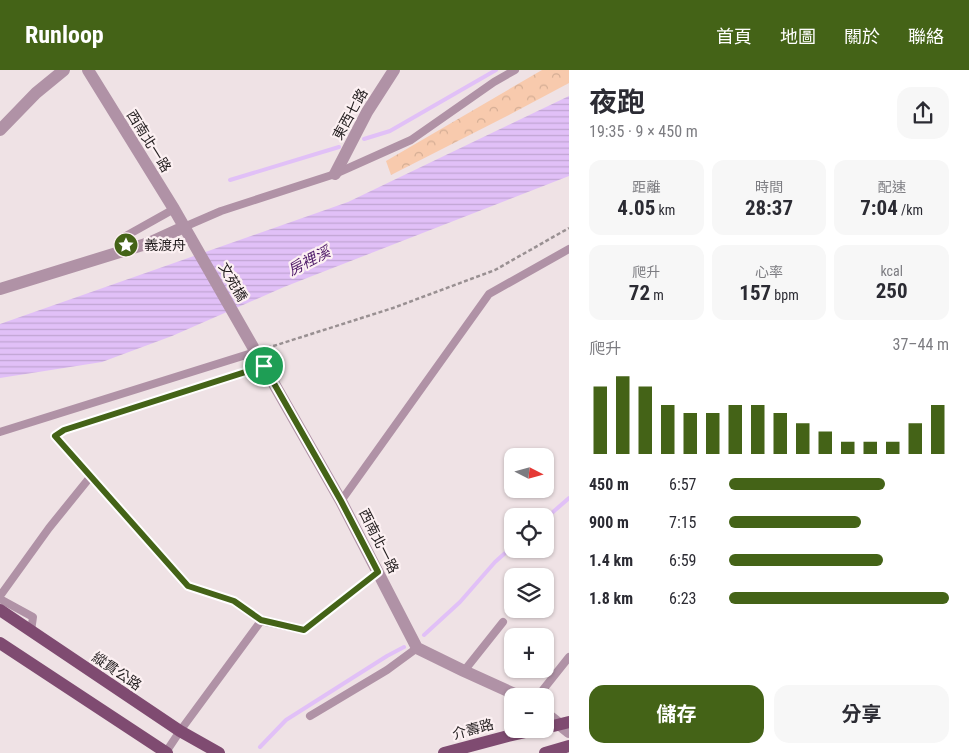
<!DOCTYPE html>
<html lang="zh-TW">
<meta charset="utf-8">
<style>
body{margin:0;font-family:"Roboto Condensed","Noto Sans TC",sans-serif;background:#f7f7f7;color:#2b2b33;height:100vh;display:flex;flex-direction:column;font-size:19px;white-space:nowrap}
*{box-sizing:border-box;margin:0}
p{font-size:16px;color:#7c7c81}
.icon{flex:none;width:28px;height:28px;fill:none;stroke:currentColor;stroke-width:2;stroke-linecap:round;stroke-linejoin:round}
.map{position:relative;flex:1;overflow:hidden}
.panel{display:flex;flex-direction:column;background:#fff;width:400px}
.panel>*{flex:none}
.needle{width:32px;rotate:96deg}
.buttons{position:absolute;left:504px;top:378px;display:grid;gap:10px}
.buttons a{display:grid;place-items:center;width:50px;height:50px;border-radius:10px;background:#fff;box-shadow:0 1px 4px #0004;font-size:25px}
.pin{position:absolute;display:grid;place-items:center;width:42px;height:42px;color:#fff;margin:-21px;border:2px solid #fff;border-radius:50%;box-shadow:0 1px 5px #0007}
.round{display:grid;place-items:center;flex:none;width:52px;height:52px;border-radius:15px;background:#f7f7f7}
.overview{display:flex;align-items:center;justify-content:space-between;height:85px;padding:0 20px}
h1{font-size:28px;font-weight:700;line-height:38px}
.figures{display:grid;grid-template-columns:repeat(3,1fr);gap:8px;height:85px;padding:5px 20px}
.figures div{display:grid;align-content:center;border-radius:12px;background:#f7f7f7;text-align:center}
.figures b{font-size:21px;font-weight:700}
.figures small{font-size:14px;font-weight:400}
.figures p{font-size:14px}
.chart{height:140px;padding:10px 20px}
.chart p{display:flex;justify-content:space-between}
.chart svg{width:100%;height:90px;margin-top:5px;stroke:#446317;stroke-width:6}
.button{display:flex;gap:10px;margin-top:auto;padding:10px 20px}
.button a{flex:1;height:58px;border-radius:15px;background:#446317;color:#fff;font-size:20px;font-weight:700;line-height:58px;text-align:center}
.button a+a{background:#f7f7f7;color:#2b2b33}
ul{padding:0 20px;list-style:none;font-size:16px}
li{display:grid;grid-template-columns:80px 60px 1fr;align-items:center;height:38px}
li i{height:12px;border-radius:6px;background:#446317}
header{display:flex;align-items:center;gap:30px;box-sizing:border-box;height:70px;padding:0 25px;background:#446317;color:#fff}
header strong{font-size:24px}
nav{display:flex;gap:28px;margin-inline-start:auto;font-size:18px}
main{display:flex;flex:1;min-height:0}
.map>svg:first-child{display:block}
.forest{fill:url(#forest-crowns)}
.water{fill:url(#water-rules)}
.lines{fill:none;stroke-linecap:round;stroke-linejoin:round}
.stream{stroke:#e1c0f7;stroke-width:4}
.path{stroke:#999092;stroke-width:2.5;stroke-dasharray:4 2.5;stroke-linecap:butt}
.lane{stroke:#b092a6;stroke-width:8}
.street{stroke:#b092a6;stroke-width:12}
.primary{stroke:#7f4b71;stroke-width:12}
.route-casing{stroke:#fff;stroke-width:10}
.route{stroke:#446317;stroke-width:6}
.labels{text-anchor:middle;dominant-baseline:central;stroke-width:4.5;stroke-linejoin:round;paint-order:stroke}
.street-label{font-size:14px;fill:#221d1e;stroke:#fcf0f2}
.poi-label{font-size:14px;fill:#221d1e;stroke:#fcf0f2;text-anchor:start}
.water-label{font-size:15px;font-style:italic;fill:#501c6a;stroke:#fcf0f2}
</style>
<header>
<strong>Runloop</strong>
<nav><a>首頁</a><a>地圖</a><a>關於</a><a>聯絡</a></nav>
</header>
<main>
<div class="map">
<svg width="569" height="683" viewBox="0 0 569 683">
<defs>
<pattern id="forest-crowns" width="20" height="18" patternUnits="userSpaceOnUse" patternTransform="scale(1.25)"><rect width="20" height="18" fill="#f8caad"/><path d="M2 6a3 3 0 1 1 6 0M12 15a3 3 0 1 1 6 0" fill="none" stroke="#d4ad94"/></pattern>
<pattern id="water-rules" width="6" height="5" patternUnits="userSpaceOnUse" patternTransform="scale(1.25)"><rect width="6" height="5" fill="#e1c0f7"/><path d="M0 2.5h6" fill="none" stroke="#c1a5d3"/></pattern>
</defs>
<rect width="100%" height="100%" fill="#efe2e5"/>
<!-- forest -->
<path class="forest" d="M542,0h27v13l-62,33 -116,59 -5,-14z"/>
<!-- water -->
<path class="water" d="M569,26v80l-285,111 -112,49 -70,26 -102,16v-54l348,-122z"/>
<g class="lines">
<!-- stream -->
<path class="stream" d="M364,69l26,-8 106,-61
M230,110l109,-33
M545,449l24,-21
M424,565l36,-33 35,-40 17,-15
M260,677l26,-27 101,-64 17,-9"/>
<!-- path -->
<path class="path" d="M267,278l126,-40 102,-38 74,-42"/>
<!-- lane -->
<path class="lane" d="M184,157l37,-16 114,-37 76,-34 83,-58 21,-12
M124,167l50,-28
M264,296l-200,64 -9,6 133,150 46,15 27,20 42,9 75,-58
M0,362l255,-80
M341,431l148,-207 80,-45
M0,526l49,-68 42,-52
M0,529l33,18 -2,14
M464,601l39,-49
M538,626l31,-39
M310,646l77,-46 30,-22
M166,682l14,-21 81,-110"/>
<!-- street -->
<path class="street" d="M88,0l86,139 167,292 76,147 47,23 55,25
M0,60l36,-37 28,-23
M335,104l32,-62 27,-42
M0,219l149,-46 35,-16
M545,643l24,19"/>
<!-- primary -->
<path class="primary" d="M0,540l180,121 39,22
M0,573l167,110
M545,658l24,-6
M444,683l64,-17 31,-7
M545,683l24,-7"/>
</g>
<g class="lines">
<defs>
<path id="route" d="M264,296l77,135 37,71 -74,58 -43,-10 -27,-19 -46,-15 -133,-150 9,-6z"/>
</defs>
<!-- route casing -->
<use href="#route" class="route-casing"/>
<!-- route -->
<use href="#route" class="route"/>
</g>
<!-- icons -->
<defs>
<symbol id="sight-disc" viewBox="-11 -11 22 22"><circle r="9.5" fill="#446317" stroke="#fcf0f2"/><path d="M0-6L1.8-2.2L6-1.7L2.9 1.2L3.7 5.4L0 3.3L-3.7 5.4L-2.9 1.2L-6-1.7L-1.8-2.2Z" fill="#fff"/></symbol>
</defs>
<g fill-rule="evenodd">
<use href="#sight-disc" x="112" y="161" width="28" height="28"/>
</g>
<g class="labels">
<!-- street labels -->
<g class="street-label">
<text transform="translate(350 44) rotate(-61)">東西七路</text>
<text transform="translate(149 71) rotate(58)">西南北一路</text>
<text transform="translate(233 212) rotate(60)">文苑橋</text>
<text transform="translate(379 471) rotate(63)">西南北一路</text>
<text transform="translate(117 601) rotate(34)">縱貫公路</text>
<text transform="translate(473 659) rotate(-15)">介壽路</text>
</g>
<!-- poi labels -->
<g class="poi-label">
<text x="144" y="175">義渡舟</text>
</g>
<!-- water labels -->
<g class="water-label">
<text transform="translate(309 191) rotate(-27)">房裡溪</text>
</g>
</g>
</svg>
<div class="buttons">
<a><svg class="needle" viewBox="-14 -14 28 28"><path d="M0-13l5 13h-10z" fill="#e53935"/><path d="M0 13l5-13h-10z" fill="#7c7c81"/></svg></a>
<a><svg class="icon" aria-label="locate" viewBox="0 0 24 24"><circle cx="12" cy="12" r="6"/><path d="M12 2v4M12 18v4M2 12h4M18 12h4"/></svg></a>
<a><svg class="icon" aria-label="layers" viewBox="0 0 24 24"><path d="M12 4l9 5-9 5-9-5zM3 14l9 5 9-5"/></svg></a>
<a>+</a>
<a>−</a>
</div>
<div class="pin" style="left:264px;top:296px;background:#1e9e55"><svg class="icon" aria-label="arrive" viewBox="0 0 24 24"><path d="M6 21V4h12l-3 4 3 4H6"/></svg></div>
</div>
<section class="panel">
<div class="overview"><div><h1>夜跑</h1><p>19:35 · 9 × 450 m</p></div><a class="round"><svg class="icon" aria-label="share" viewBox="0 0 24 24"><path d="M12 15V3M7 8l5-5 5 5M5 13v7h14v-7"/></svg></a></div>
<div class="figures">
<div><p>距離</p><b>4.05<small> km</small></b></div>
<div><p>時間</p><b>28:37</b></div>
<div><p>配速</p><b>7:04<small> /km</small></b></div>
</div>
<div class="figures">
<div><p>爬升</p><b>72<small> m</small></b></div>
<div><p>心率</p><b>157<small> bpm</small></b></div>
<div><p>kcal</p><b>250</b></div>
</div>
<div class="chart"><p><span>爬升</span>37–44 m</p>
<svg viewBox="0 0 160 44" preserveAspectRatio="none"><path d="M5 44V11M15 44V6M25 44V11M35 44V20M45 44V24M55 44V24M65 44V20M75 44V20M85 44V24M95 44V29M105 44V33M115 44V38M125 44V38M135 44V38M145 44V29M155 44V20"/></svg>
</div>
<ul>
<li><b>450 m</b>6:57<i style="width:71%"></i></li>
<li><b>900 m</b>7:15<i style="width:60%"></i></li>
<li><b>1.4 km</b>6:59<i style="width:70%"></i></li>
<li><b>1.8 km</b>6:23<i style="width:100%"></i></li>
</ul>
<div class="button"><a>儲存</a><a>分享</a></div>
</section>
</main>
